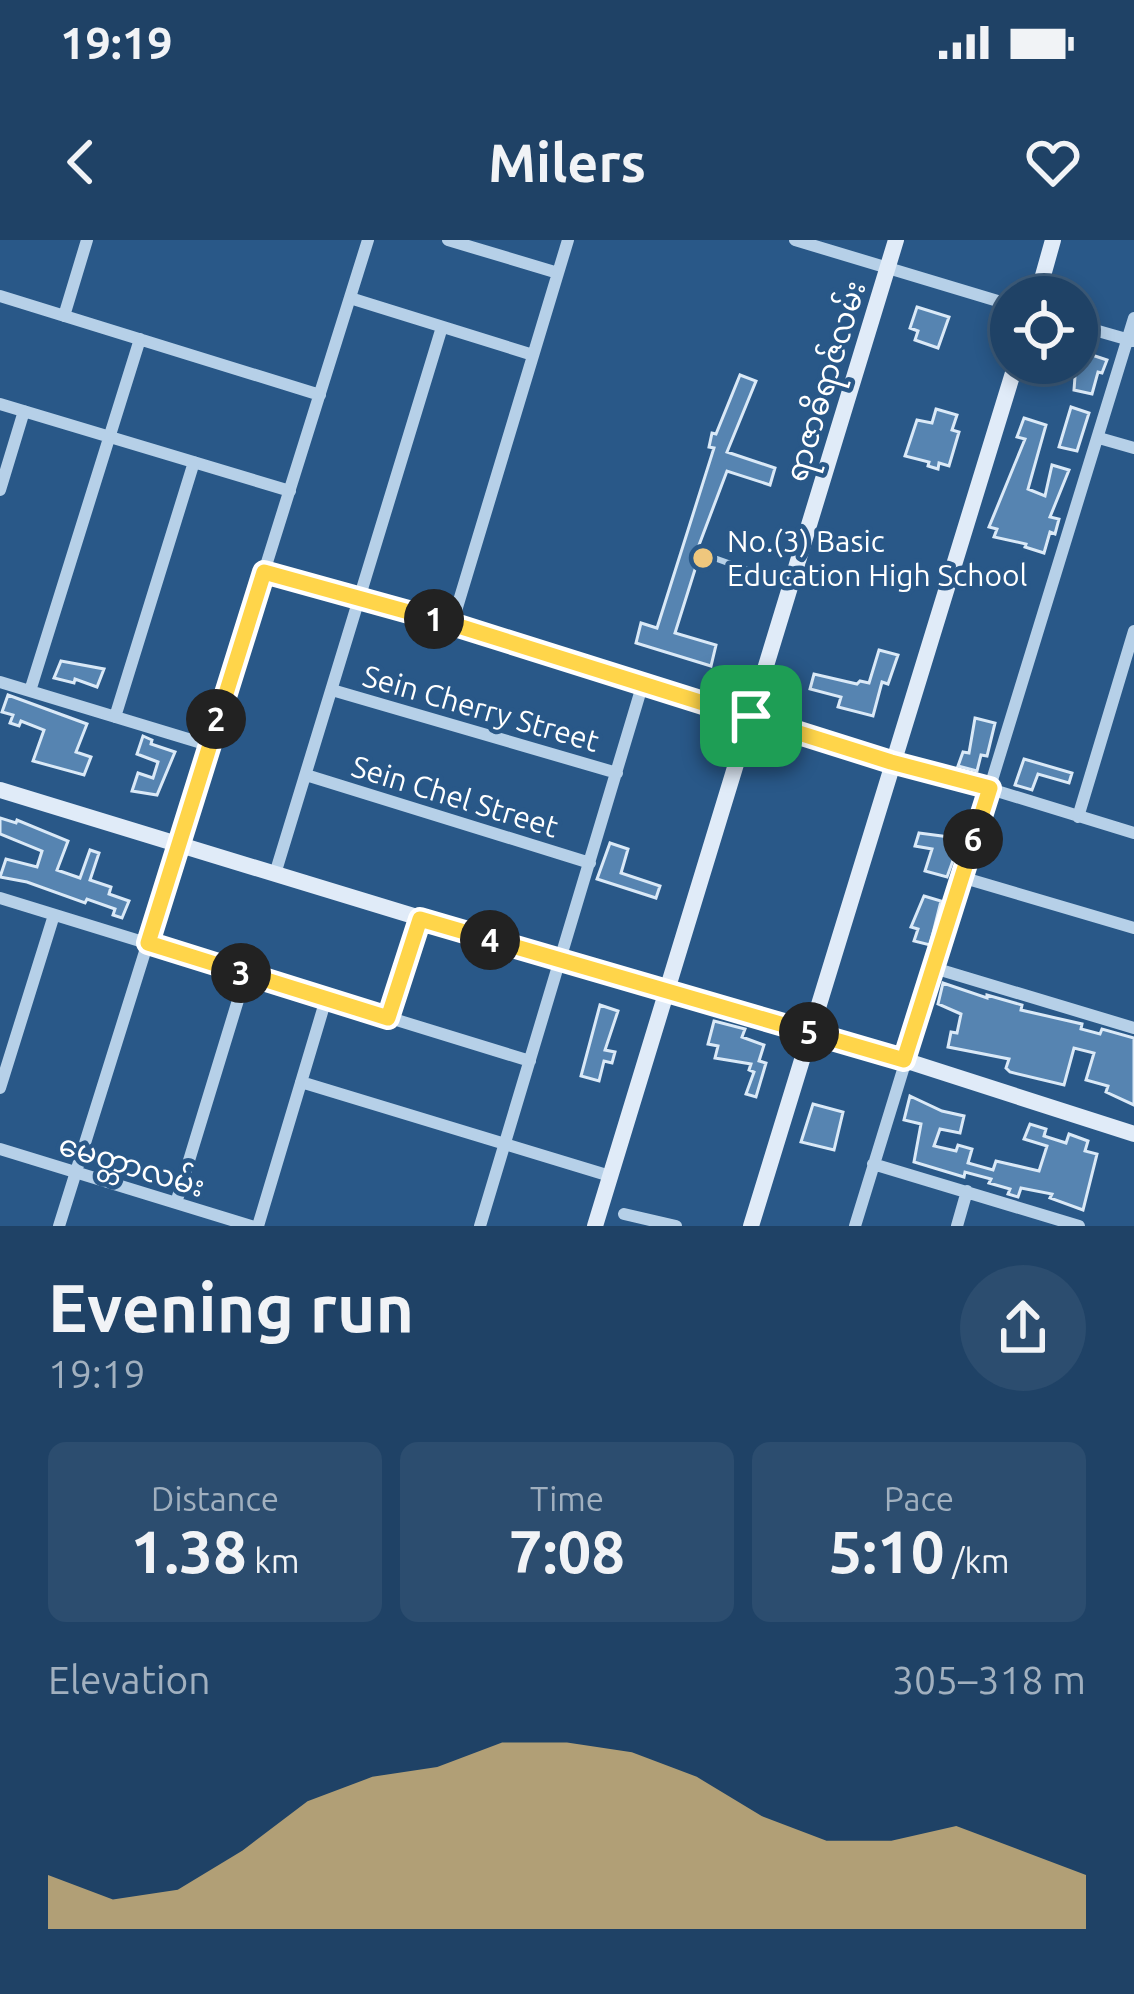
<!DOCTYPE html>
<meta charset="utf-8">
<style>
body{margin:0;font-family:Ubuntu,"Noto Sans Myanmar",sans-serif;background:#2c4d6f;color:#f1f3f6;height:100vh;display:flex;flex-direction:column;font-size:45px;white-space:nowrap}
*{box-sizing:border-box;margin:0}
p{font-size:39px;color:#a1b0bf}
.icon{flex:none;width:66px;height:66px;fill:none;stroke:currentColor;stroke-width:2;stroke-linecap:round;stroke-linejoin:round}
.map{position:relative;height:986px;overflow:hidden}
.sheet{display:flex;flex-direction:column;background:#1f4266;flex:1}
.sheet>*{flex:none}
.tools{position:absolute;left:990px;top:36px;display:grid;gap:24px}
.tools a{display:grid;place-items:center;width:108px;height:108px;border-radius:50%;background:#1f4266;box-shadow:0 6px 18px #0003,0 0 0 3px #3c5b7a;font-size:60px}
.pin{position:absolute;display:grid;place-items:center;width:102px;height:102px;color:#fff;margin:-51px;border-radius:24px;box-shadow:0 6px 18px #0006}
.km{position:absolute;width:60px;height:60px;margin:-30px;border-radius:50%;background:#222;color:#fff;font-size:33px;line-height:60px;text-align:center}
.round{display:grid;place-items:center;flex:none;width:126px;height:126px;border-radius:63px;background:#2c4d6f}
.headline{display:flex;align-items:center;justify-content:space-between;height:204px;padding:0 48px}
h1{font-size:66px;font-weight:700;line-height:90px}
.figures{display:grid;grid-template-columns:repeat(3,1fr);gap:18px;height:204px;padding:12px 48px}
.figures div{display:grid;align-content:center;border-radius:18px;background:#2c4d6f;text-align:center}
.figures b{font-size:60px;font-weight:700}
.figures small{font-size:33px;font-weight:400}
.figures p{font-size:33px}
.chart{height:336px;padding:24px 48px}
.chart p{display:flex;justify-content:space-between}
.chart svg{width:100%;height:216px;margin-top:12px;fill:#efc77d;opacity:.7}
.status{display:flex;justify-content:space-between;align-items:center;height:84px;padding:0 60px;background:#1f4266;direction:ltr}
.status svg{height:33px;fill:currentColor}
header{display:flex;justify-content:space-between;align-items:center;height:156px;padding:0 48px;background:#1f4266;font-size:54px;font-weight:700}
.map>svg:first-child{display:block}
.building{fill:#5684b1;stroke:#dae9f7;stroke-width:3}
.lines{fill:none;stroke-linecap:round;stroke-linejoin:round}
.lane{stroke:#b6d0e8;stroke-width:6}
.street{stroke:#b6d0e8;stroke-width:12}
.secondary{stroke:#e0ebf8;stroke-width:16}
.route-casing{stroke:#fff;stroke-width:24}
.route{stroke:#ffd54a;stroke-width:15}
.poi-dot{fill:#efc77d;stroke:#295888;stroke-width:4.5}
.labels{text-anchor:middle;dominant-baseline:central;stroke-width:9;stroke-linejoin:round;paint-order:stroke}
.street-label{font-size:30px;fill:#fff;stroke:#295888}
.poi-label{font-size:30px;fill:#fff;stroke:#295888;text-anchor:start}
</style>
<div class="status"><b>19:19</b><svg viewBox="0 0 49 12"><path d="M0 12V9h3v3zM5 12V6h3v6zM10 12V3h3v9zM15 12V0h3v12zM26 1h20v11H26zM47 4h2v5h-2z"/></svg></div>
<header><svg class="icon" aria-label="back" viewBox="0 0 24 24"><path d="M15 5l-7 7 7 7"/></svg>Milers<svg class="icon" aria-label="heart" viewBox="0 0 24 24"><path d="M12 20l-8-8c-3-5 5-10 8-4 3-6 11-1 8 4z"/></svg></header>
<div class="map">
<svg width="1134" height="986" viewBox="0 0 1134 986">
<rect width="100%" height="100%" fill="#295888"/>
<!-- building -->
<path class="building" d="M917,67l32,10 -11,31 -23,-8 3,-9 -8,-3z
M1077,110l30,10 -5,13 -4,-1 -6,22 -18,-4z
M740,135l16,6 -29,71 48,16 -5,17 -43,-14 -31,82 2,7 -23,73 41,12 -5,21 -75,-23 5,-20 16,5 57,-180 -5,-1 3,-14 4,1z
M1071,167l18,6 -12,38 -18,-4z
M936,169l21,6 -5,15 7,2 -10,34 -10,-3 -1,6 -10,-3 1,-4 -24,-6 12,-36 15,3z
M1024,178l22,7 -18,64 17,7 7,-31 17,5 -19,47 9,2 -4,15 -5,-2 -6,21 -19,-6 1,-3 -32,-7 3,-8 -8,-2 36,-88 -8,-2z
M879,410l19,5 -10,29 -6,-2 -9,34 -35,-9 3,-10 -31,-8 4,-15 43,10 3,-3 9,2z
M61,421l43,8 -7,18 -22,-8 -1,4 -20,-5z
M8,455l79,29 -11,28 15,5 -7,18 -51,-14 11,-31 -23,-9 -2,5 -9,-3 3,-8 -11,-3z
M975,478l20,5 -8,33 -6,-1 -4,16 -19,-5 5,-14 6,1z
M143,496l9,4 -1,4 24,8 -18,43 -25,-4 6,-18 15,5 5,-16 -21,-8z
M1024,519l48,14 -3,10 -31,-9 -6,16 -17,-5z
M0,578l16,5 1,-3 51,21 -11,29 23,8 10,-28 9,3 -9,27 21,7 -2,7 20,7 -7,17 -9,-3 2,-6 -28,-10 -2,4 -58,-21 -27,-5 6,-18 31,8 5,-16 -42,-17z
M919,593l38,5 -2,4 4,2 -12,33 -22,-6 7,-22 -17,-3z
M610,603l18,6 -7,24 39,13 -4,12 -59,-19z
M924,656l17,5 -11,44 -16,-4 4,-12 -7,-2z
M943,743l44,15v-3l35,10 -1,5 61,14 -1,5 19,5 2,-5 32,9v67l-28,-13 2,-6 -22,-6 8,-27 -20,-5 -10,37 -54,-13 -4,-4 3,-9 -61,-12 3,-15 6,1 4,-19 -23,-10z
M600,765l18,6 -13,39 10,2 -3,11 -8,-2 -5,20 -18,-5z
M714,781l31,8 -3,8 22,8 -5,16 7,2 -10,34 -10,-3 8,-22 -5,-2 2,-6 -36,-6 3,-12 -10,-2z
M910,856l32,15 22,5 -4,17 -20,-4 -6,17 22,5 2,-6 14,4 -4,14 25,7 3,-9 43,10 8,-25 -23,-7 6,-15 16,5 -2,7 22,7 3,-9 19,7 -3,10 12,3 -14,56 -33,-12 2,-4 -31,-6 -3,9 -10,-3 2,-5 -21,-6 2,-4 -26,-7 -1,5 -50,-15 7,-38 -17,-4z
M813,864l30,8 -9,38 -33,-8z"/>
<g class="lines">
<!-- lane -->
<path class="lane" d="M703,314l84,30"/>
<!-- street -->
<path class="street" d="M448,0l110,33
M795,0l216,65
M0,56l320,99
M350,58l183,57
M64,76l23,-76
M1077,85l56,16
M0,164l290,87
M1099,198l35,10
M0,250l24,-79
M264,331l188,53 682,209
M452,384l116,-384
M0,442l208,63
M332,450l285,83
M30,451l110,-352
M115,477l79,-255
M306,535l284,88
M1078,577l56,-186
M275,634l167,-547
M961,637l173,51
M0,658l530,163
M934,728l200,60
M388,778l32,-100
M301,842l309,94
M0,848l54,-173
M0,909l251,77
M873,924l206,62
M176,963l70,-229
M624,974l52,12
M59,986l309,-986
M258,986l68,-227
M480,986l163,-543
M855,986l279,-908
M957,986l10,-35"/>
<!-- secondary -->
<path class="secondary" d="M1037,57l16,-57
M0,550l666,203 238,67 230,74
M595,986l301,-986
M751,986l265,-863"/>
</g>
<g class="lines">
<defs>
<path id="route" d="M264,332l188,52 439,138 99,26 -86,272 -484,-141 -32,99 -240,-75z"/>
</defs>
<!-- route casing -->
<use href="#route" class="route-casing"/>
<!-- route -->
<use href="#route" class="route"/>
</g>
<!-- markers -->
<circle class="poi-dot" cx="703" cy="318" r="12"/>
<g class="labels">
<!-- street labels -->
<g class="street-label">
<text transform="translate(825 141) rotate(-73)">ရာဇာဓိရာဇ်လမ်း</text>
<text transform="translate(481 468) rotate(16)">Sein Cherry Street</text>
<text transform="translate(455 556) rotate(17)">Sein Chel Street</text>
<text transform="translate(132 925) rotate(17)">မေတ္တာလမ်း</text>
</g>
<!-- poi labels -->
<g class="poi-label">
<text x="727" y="301">No.(3) Basic<tspan x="727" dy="34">Education High School</tspan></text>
</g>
</g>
</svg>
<div class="tools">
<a><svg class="icon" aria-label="locate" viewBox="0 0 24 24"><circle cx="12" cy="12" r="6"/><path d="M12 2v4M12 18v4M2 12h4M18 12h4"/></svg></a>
</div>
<div class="pin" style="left:751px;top:476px;background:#1e9e55"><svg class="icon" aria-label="arrive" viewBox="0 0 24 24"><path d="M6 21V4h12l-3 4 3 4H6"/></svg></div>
<b class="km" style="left:434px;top:379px">1</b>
<b class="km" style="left:216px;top:479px">2</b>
<b class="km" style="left:241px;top:733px">3</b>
<b class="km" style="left:490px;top:700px">4</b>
<b class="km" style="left:809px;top:792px">5</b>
<b class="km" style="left:973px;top:599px">6</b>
</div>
<section class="sheet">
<div class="headline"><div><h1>Evening run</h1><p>19:19</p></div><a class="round"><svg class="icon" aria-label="share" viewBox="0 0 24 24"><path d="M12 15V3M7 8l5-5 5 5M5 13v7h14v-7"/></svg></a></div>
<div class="figures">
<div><p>Distance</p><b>1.38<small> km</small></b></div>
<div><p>Time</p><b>7:08</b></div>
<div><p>Pace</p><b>5:10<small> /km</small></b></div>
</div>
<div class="chart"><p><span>Elevation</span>305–318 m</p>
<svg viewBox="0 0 160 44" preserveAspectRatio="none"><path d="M0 44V33L10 38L20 36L30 28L40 18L50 13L60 11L70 6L80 6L90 8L100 13L110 21L120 26L130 26L140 23L150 28L160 33V44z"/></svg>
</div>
</section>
